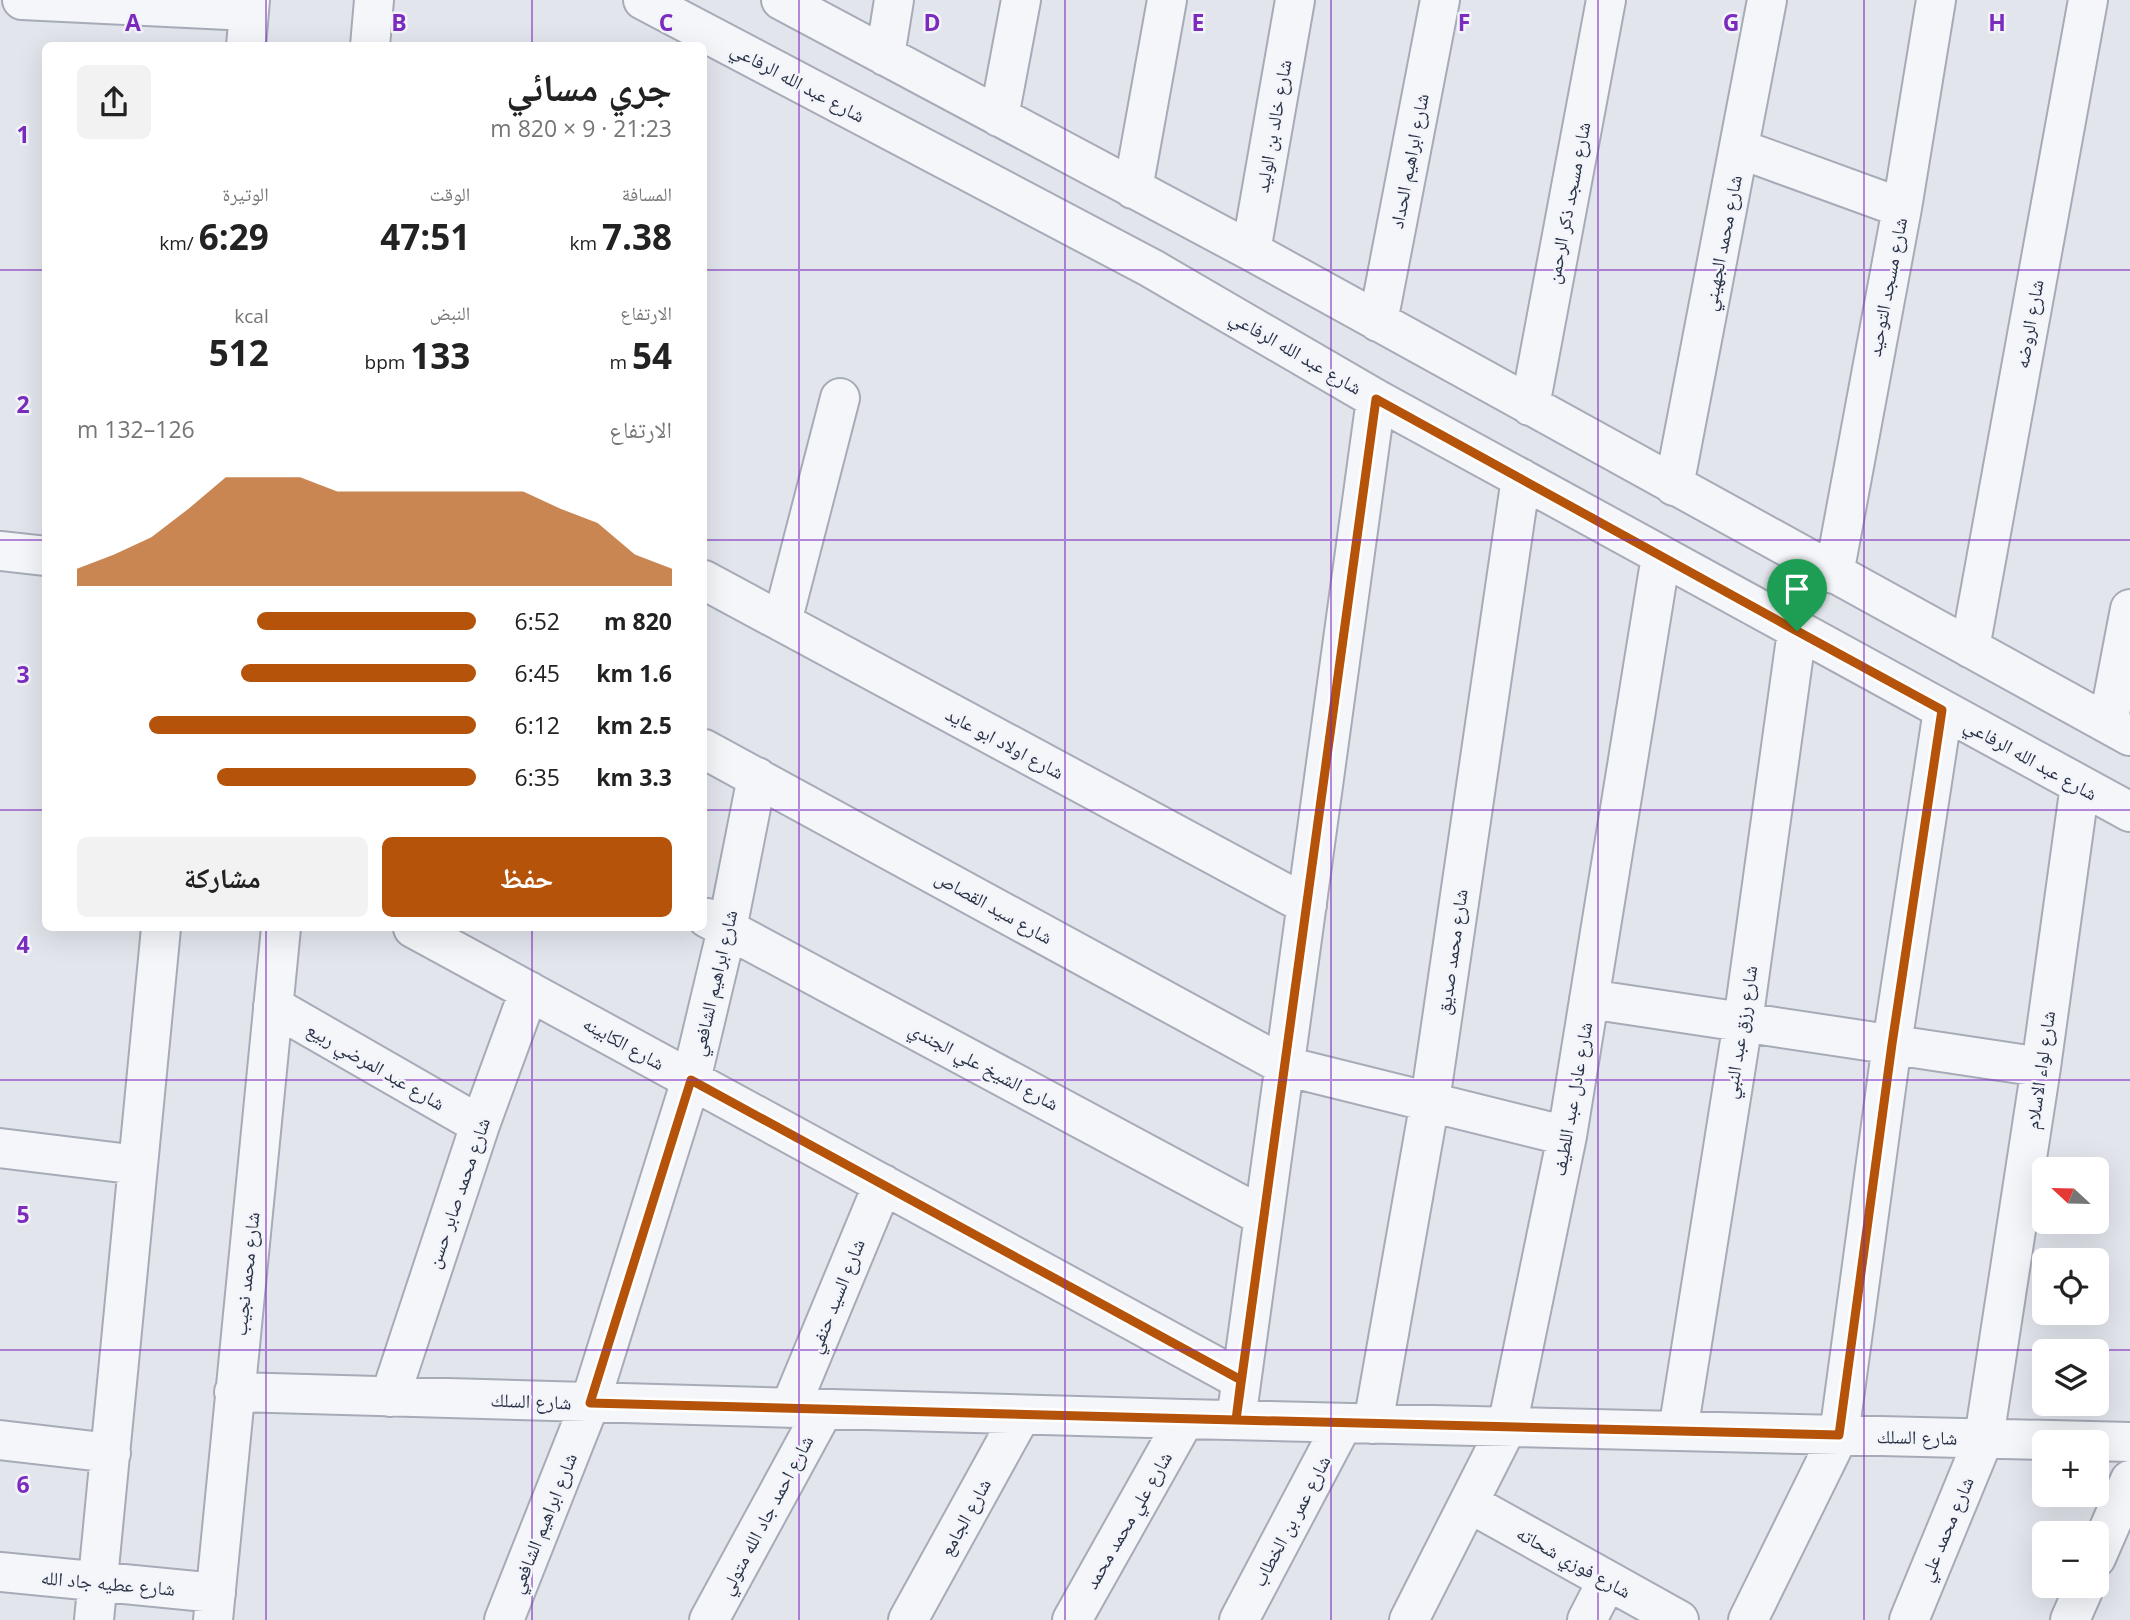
<!DOCTYPE html>
<html lang="ar">
<meta charset="utf-8">
<style>
body{margin:0;font-family:"Open Sans","Noto Naskh Arabic",sans-serif;background:#f2f2f2;color:#222;direction:rtl;height:100vh;display:flex;flex-direction:column;font-size:26px;white-space:nowrap}
*{box-sizing:border-box;margin:0}
p{font-size:23px;color:#767676}
.icon{flex:none;width:38px;height:38px;fill:none;stroke:currentColor;stroke-width:2;stroke-linecap:round;stroke-linejoin:round}
.map{position:relative;flex:1;overflow:hidden;direction:ltr}
.drawer{position:absolute;left:42px;top:42px;width:665px;height:889px;display:flex;flex-direction:column;background:#fff;border-radius:10px;box-shadow:0 7px 28px #0002;direction:rtl}
.drawer>*{flex:none}
.needle{width:46px;rotate:292deg}
.controls{position:absolute;left:2032px;top:1157px;display:grid;gap:14px}
.controls a{display:grid;place-items:center;width:77px;height:77px;border-radius:10px;background:#fff;box-shadow:0 7px 28px #0002;font-size:35px}
.pin{position:absolute;display:grid;place-items:center;width:60px;height:60px;color:#fff;margin:-72px -30px;border-radius:50% 50% 50% 0;rotate:-45deg;box-shadow:0 0 7px #0007}
.pin .icon{rotate:45deg}
.round{display:grid;place-items:center;flex:none;width:74px;height:74px;border-radius:10px;background:#f2f2f2}
.headline{display:flex;align-items:center;justify-content:space-between;height:119px;padding:0 35px}
h1{font-size:38px;font-weight:700;line-height:52px}
.figures{display:grid;grid-template-columns:repeat(3,1fr);gap:10px;height:119px;padding:7px 35px}
.figures div{display:grid;align-content:center}
.figures b{font-size:35px;font-weight:700}
.figures small{font-size:19px;font-weight:400}
.figures p{font-size:19px}
.chart{height:196px;padding:14px 35px}
.chart p{display:flex;justify-content:space-between}
.chart svg{width:100%;height:126px;margin-top:7px;fill:#b45309;opacity:.7}
.button{display:flex;gap:14px;margin-top:auto;padding:14px 35px}
.button a{flex:1;height:80px;border-radius:10px;background:#b45309;color:#fff;font-size:28px;font-weight:700;line-height:80px;text-align:center}
.button a+a{background:#f2f2f2;color:#222}
ul{padding:0 35px;list-style:none;font-size:23px}
li{display:grid;grid-template-columns:112px 84px 1fr;align-items:center;height:52px}
li i{height:18px;border-radius:9px;background:#b45309}
.map>svg:first-child{display:block}
.lines{fill:none;stroke-linecap:round;stroke-linejoin:round}
.minor-casing{stroke:#a6abb7;stroke-width:42}
.minor{stroke:#f5f6f9;stroke-width:38}
.route-casing{stroke:#fff;stroke-width:14}
.route{stroke:#b45309;stroke-width:9}
.grid{fill:none;stroke:#7b2cbf;stroke-width:2;stroke-opacity:0.55}
.labels{text-anchor:middle;dominant-baseline:central;stroke-width:5;stroke-linejoin:round;paint-order:stroke}
.street-label{font-size:19px;fill:#283146;stroke:#f2f4f9}
.grid-label{font-size:23px;text-anchor:middle;font-weight:bold;fill:#7b2cbf;stroke:#f2f4f9;stroke-width:5;stroke-linejoin:round;paint-order:stroke}
</style>
<div class="map">
<svg width="2130" height="1620" viewBox="0 0 2130 1620">
<rect width="100%" height="100%" fill="#e2e5ec"/>
<g class="lines">
<defs>
<path id="minor" d="M22,0l227,11
M643,0l508,268 225,131 754,413
M781,0l470,251 879,485
M246,46l4,-46
M370,46l4,-46
M885,56l9,-56
M999,117l22,-117
M1740,149l162,59
M1133,189l34,-189
M1251,251l44,-251
M1378,322l62,-322
M1530,406l76,-406
M1674,486l93,-486
M0,551l46,5
M1834,574l68,-366 34,-208
M704,580l603,325
M782,622l58,-224
M1970,648l118,-648
M2108,724l22,-115
M704,749l581,317 282,70
M707,918l557,299
M413,928l828,452
M1589,999l452,68
M273,1006l207,119
M0,1148l138,17
M234,1392l951,27 945,23
M390,1397l90,-272 49,-134
M790,1408l93,-224
M1236,1420l140,-1021
M1373,1424l57,-323 91,-623
M1678,1431l65,-409 54,-391
M0,1440l111,13
M1469,1503l210,117
M2096,1558l34,-78
M0,1572l216,21
M94,1620l67,-692
M213,1620l68,-692
M504,1620l86,-217 101,-323 36,-151 30,-152
M709,1620l115,-211
M908,1620l113,-205
M1072,1620l113,-201
M1239,1620l104,-197
M1409,1620l98,-193 60,-291 94,-580
M1587,1620l20,-39
M1748,1620l91,-185 53,-391 51,-334
M1909,1620l75,-182 57,-371 39,-282
M2070,1620l15,-34"/>
</defs>
<!-- minor casing -->
<use href="#minor" class="minor-casing"/>
<!-- minor -->
<use href="#minor" class="minor"/>
</g>
<g class="lines">
<defs>
<path id="route" d="M1797,631l-421,-232 -140,1021 -646,-17 101,-323 550,300 -5,40 603,15 53,-391 50,-334 -145,-79"/>
</defs>
<!-- route casing -->
<use href="#route" class="route-casing"/>
<!-- route -->
<use href="#route" class="route"/>
</g>
<!-- grid -->
<path class="grid" d="M266,0v46M532,0v46M799,0v1620M1065,0v1620M1331,0v1620M1598,0v1620M1864,0v1620M0,270h46M704,270h1426M0,540h46M704,540h1426M0,810h46M704,810h1426M266,928v692M532,928v692M0,1080h2130M0,1350h2130"/>
<g class="labels">
<!-- street labels -->
<g class="street-label">
<text transform="translate(798 82) rotate(28)">شارع عبد الله الرفاعي</text>
<text transform="translate(1273 126) rotate(-80)">شارع خالد بن الوليد</text>
<text transform="translate(1409 161) rotate(-79)">شارع ابراهيم الحداد</text>
<text transform="translate(1568 203) rotate(-79)">شارع مسجد ذكر الرحمن</text>
<text transform="translate(1722 243) rotate(-79)">شارع محمد الجهيني</text>
<text transform="translate(1887 287) rotate(-79)">شارع مسجد التوحيد</text>
<text transform="translate(2029 324) rotate(-80)">شارع الروضه</text>
<text transform="translate(1296 352) rotate(30)">شارع عبد الله الرفاعي</text>
<text transform="translate(1005 743) rotate(28)">شارع اولاد ابو عايد</text>
<text transform="translate(2031 759) rotate(29)">شارع عبد الله الرفاعي</text>
<text transform="translate(994 907) rotate(29)">شارع سيد القصاص</text>
<text transform="translate(1452 952) rotate(-82)">شارع محمد صديق</text>
<text transform="translate(714 983) rotate(-77)">شارع ابراهيم الشافعي</text>
<text transform="translate(1740 1032) rotate(-81)">شارع رزق عبد النبي</text>
<text transform="translate(624 1043) rotate(29)">شارع الكابينه</text>
<text transform="translate(376 1066) rotate(30)">شارع عبد المرضي ربيع</text>
<text transform="translate(984 1066) rotate(28)">شارع الشيخ علي الجندي</text>
<text transform="translate(2040 1070) rotate(-82)">شارع لواء الاسلام</text>
<text transform="translate(1572 1099) rotate(-80)">شارع عادل عبد اللطيف</text>
<text transform="translate(458 1193) rotate(-71)">شارع محمد صابر حسن</text>
<text transform="translate(246 1274) rotate(-84)">شارع محمد نجيب</text>
<text transform="translate(836 1296) rotate(-68)">شارع السيد حنفي</text>
<text transform="translate(531 1401) rotate(2)">شارع السلك</text>
<text transform="translate(1917 1437) rotate(1)">شارع السلك</text>
<text transform="translate(766 1515) rotate(-62)">شارع احمد جاد الله متولي</text>
<text transform="translate(965 1517) rotate(-61)">شارع الجامع</text>
<text transform="translate(1128 1520) rotate(-60)">شارع علي محمد محمد</text>
<text transform="translate(1291 1521) rotate(-62)">شارع عمر بن الخطاب</text>
<text transform="translate(543 1523) rotate(-68)">شارع ابراهيم الشافعي</text>
<text transform="translate(1946 1529) rotate(-67)">شارع محمد علي</text>
<text transform="translate(1574 1562) rotate(29)">شارع فوزي شحاته</text>
<text transform="translate(108 1583) rotate(5)">شارع عطيه جاد الله</text>
</g>
</g>
<g class="grid-label">
<text x="133" y="31">A</text>
<text x="399" y="31">B</text>
<text x="666" y="31">C</text>
<text x="932" y="31">D</text>
<text x="1198" y="31">E</text>
<text x="1464" y="31">F</text>
<text x="1731" y="31">G</text>
<text x="1997" y="31">H</text>
<text x="23" y="143">1</text>
<text x="23" y="413">2</text>
<text x="23" y="683">3</text>
<text x="23" y="953">4</text>
<text x="23" y="1223">5</text>
<text x="23" y="1493">6</text>
</g>
</svg>
<div class="controls">
<a><svg class="needle" viewBox="-14 -14 28 28"><path d="M0-13l5 13h-10z" fill="#e53935"/><path d="M0 13l5-13h-10z" fill="#767676"/></svg></a>
<a><svg class="icon" aria-label="locate" viewBox="0 0 24 24"><circle cx="12" cy="12" r="6"/><path d="M12 2v4M12 18v4M2 12h4M18 12h4"/></svg></a>
<a><svg class="icon" aria-label="layers" viewBox="0 0 24 24"><path d="M12 4l9 5-9 5-9-5zM3 14l9 5 9-5"/></svg></a>
<a>+</a>
<a>−</a>
</div>
<div class="pin" style="left:1797px;top:631px;background:#1e9e55"><svg class="icon" aria-label="arrive" viewBox="0 0 24 24"><path d="M6 21V4h12l-3 4 3 4H6"/></svg></div>
<section class="drawer">
<div class="headline"><div><h1>جري مسائي</h1><p>21:23 · 9 × 820 m</p></div><a class="round"><svg class="icon" aria-label="share" viewBox="0 0 24 24"><path d="M12 15V3M7 8l5-5 5 5M5 13v7h14v-7"/></svg></a></div>
<div class="figures">
<div><p>المسافة</p><b>7.38<small> km</small></b></div>
<div><p>الوقت</p><b>47:51</b></div>
<div><p>الوتيرة</p><b>6:29<small> /km</small></b></div>
</div>
<div class="figures">
<div><p>الارتفاع</p><b>54<small> m</small></b></div>
<div><p>النبض</p><b>133<small> bpm</small></b></div>
<div><p>kcal</p><b>512</b></div>
</div>
<div class="chart"><p><span>الارتفاع</span>126–132 m</p>
<svg viewBox="0 0 160 44" preserveAspectRatio="none"><path d="M0 44V38L10 33L20 27L30 17L40 6L50 6L60 6L70 11L80 11L90 11L100 11L110 11L120 11L130 17L140 22L150 33L160 38V44z"/></svg>
</div>
<ul>
<li><b>820 m</b>6:52<i style="width:55%"></i></li>
<li><b>1.6 km</b>6:45<i style="width:59%"></i></li>
<li><b>2.5 km</b>6:12<i style="width:82%"></i></li>
<li><b>3.3 km</b>6:35<i style="width:65%"></i></li>
</ul>
<div class="button"><a>حفظ</a><a>مشاركة</a></div>
</section>
</div>
